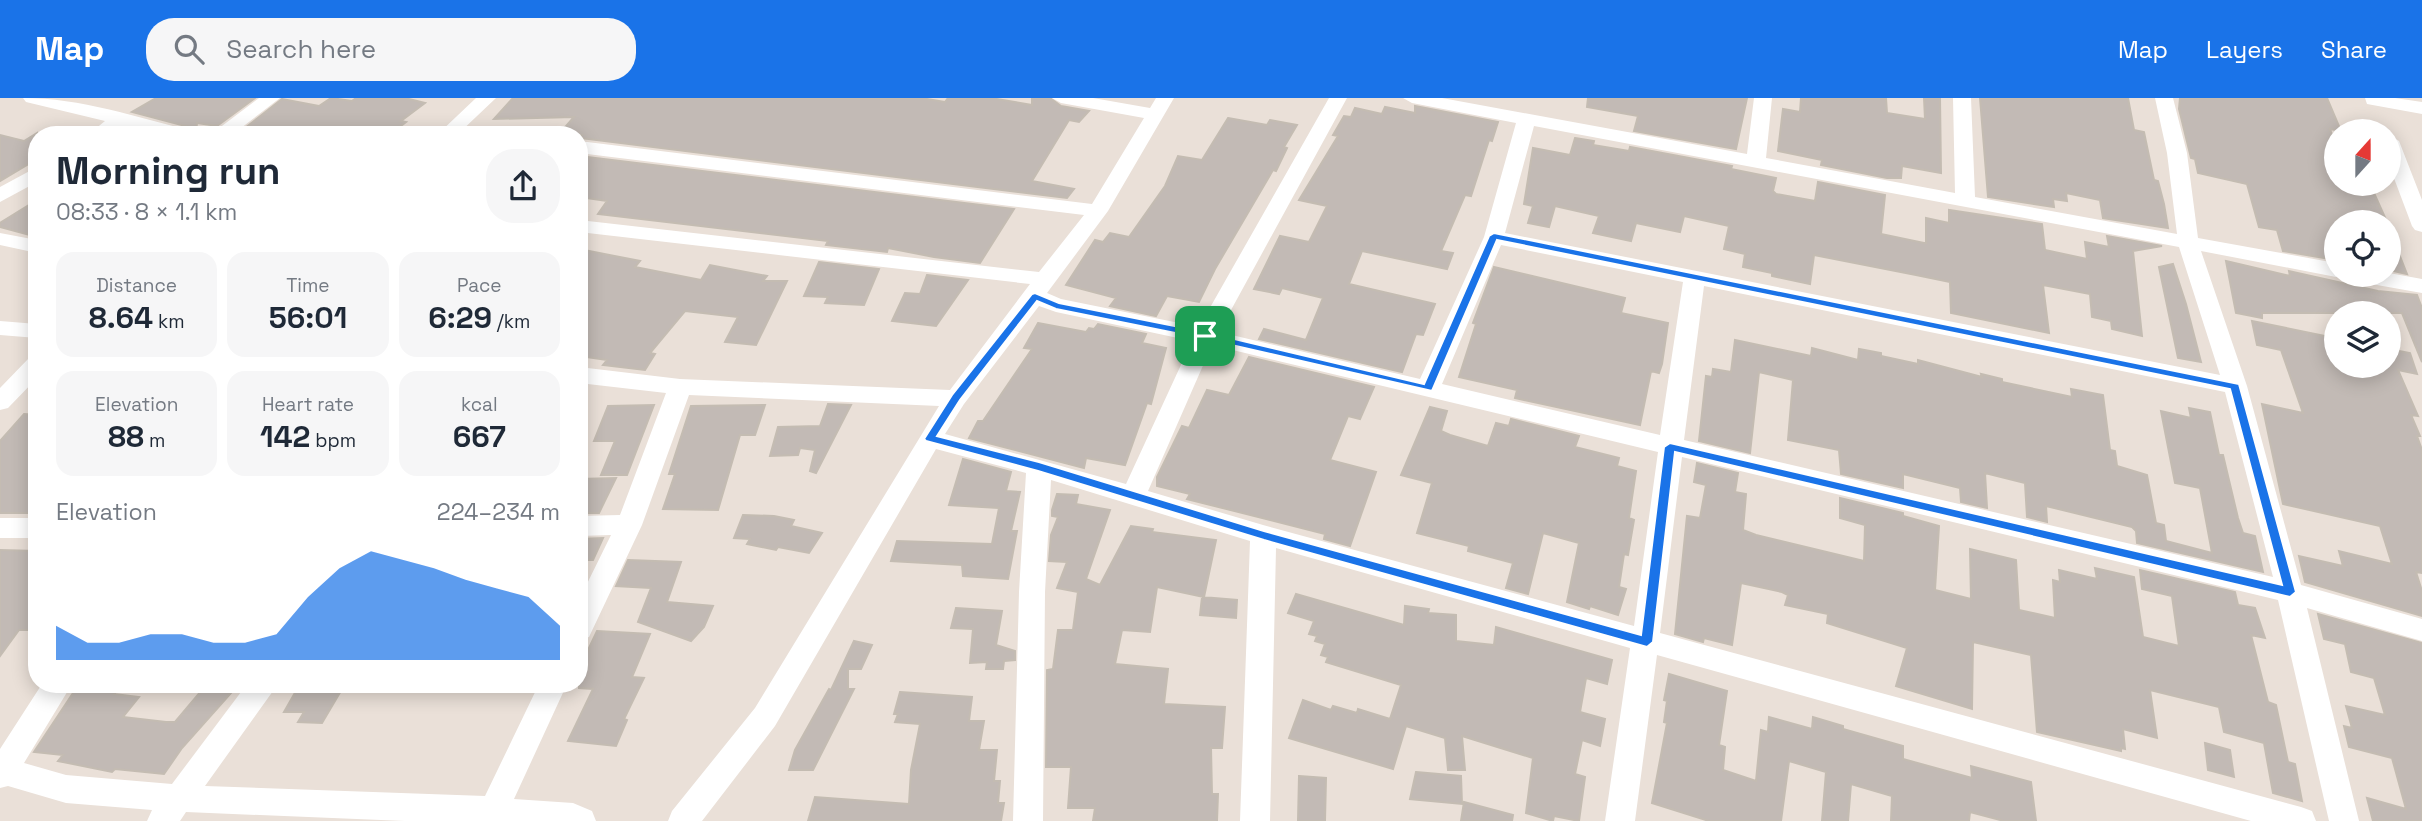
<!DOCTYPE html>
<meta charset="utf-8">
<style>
body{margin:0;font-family:"Space Grotesk",sans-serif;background:#f6f6f7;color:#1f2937;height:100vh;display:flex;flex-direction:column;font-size:26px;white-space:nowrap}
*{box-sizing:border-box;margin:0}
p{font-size:23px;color:#747a83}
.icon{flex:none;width:38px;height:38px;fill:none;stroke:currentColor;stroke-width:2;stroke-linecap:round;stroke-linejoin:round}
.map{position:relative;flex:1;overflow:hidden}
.sheet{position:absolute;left:28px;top:28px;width:560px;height:567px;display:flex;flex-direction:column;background:#fff;border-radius:28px;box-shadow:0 4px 18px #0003}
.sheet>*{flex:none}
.needle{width:46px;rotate:21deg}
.buttons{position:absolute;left:2324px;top:21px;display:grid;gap:14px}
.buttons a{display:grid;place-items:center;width:77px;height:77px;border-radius:50%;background:#fff;box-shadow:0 4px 18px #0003;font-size:35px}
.pin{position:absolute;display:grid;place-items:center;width:60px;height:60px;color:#fff;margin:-30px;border-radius:14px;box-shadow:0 4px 10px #0006}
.round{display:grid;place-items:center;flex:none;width:74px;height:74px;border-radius:28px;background:#f6f6f7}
.overview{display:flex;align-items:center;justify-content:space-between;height:119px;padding:0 28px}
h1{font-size:38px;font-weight:800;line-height:52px}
.stats{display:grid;grid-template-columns:repeat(3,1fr);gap:10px;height:119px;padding:7px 28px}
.stats div{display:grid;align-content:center;border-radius:18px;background:#f6f6f7;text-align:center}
.stats b{font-size:30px;font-weight:800}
.stats small{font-size:19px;font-weight:400}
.stats p{font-size:19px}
.chart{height:196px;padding:14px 28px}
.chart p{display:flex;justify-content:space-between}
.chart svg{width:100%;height:126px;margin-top:7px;fill:#1a73e8;opacity:.7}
header{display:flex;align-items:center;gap:42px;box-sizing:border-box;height:98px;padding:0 35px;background:#1a73e8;color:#fff}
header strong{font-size:33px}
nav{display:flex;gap:38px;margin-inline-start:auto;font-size:24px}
.search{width:490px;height:63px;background:#f6f6f7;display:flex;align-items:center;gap:18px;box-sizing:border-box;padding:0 24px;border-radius:28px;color:#747a83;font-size:26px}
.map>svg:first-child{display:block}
.building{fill:#c2bab5;stroke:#c4bcb2;stroke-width:2}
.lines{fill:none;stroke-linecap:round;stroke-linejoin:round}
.minor{fill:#fff;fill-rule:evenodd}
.route{fill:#1a73e8;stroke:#fff;stroke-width:2;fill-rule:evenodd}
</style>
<header>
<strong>Map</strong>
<div class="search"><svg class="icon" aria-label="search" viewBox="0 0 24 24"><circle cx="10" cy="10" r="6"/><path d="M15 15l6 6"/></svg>Search here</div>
<nav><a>Map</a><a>Layers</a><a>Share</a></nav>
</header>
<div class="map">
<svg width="2422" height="723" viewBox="0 0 2422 723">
<rect width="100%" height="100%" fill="#eae0d8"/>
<!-- building -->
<path class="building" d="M156,0h99l-38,28 -20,-3 -1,10 -3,-5 -61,-16z
M331,0l21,3 4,-3h49l20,5 -24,18 5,1 -17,13h-78l-12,-3 -4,2 -30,-7 -11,8 -14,-3 42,-33 37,7z
M513,0h408l24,4 3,-4h43l41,7v-7h18l11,8 28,5 -10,11 -10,-2 -37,61 42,8 -7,9 -487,-60 2,-3 -22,-2 14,-16 -80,2z
M1588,0h159l-11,51 -102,-18 4,-15 -51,-9z
M1801,0h85l1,15 38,6 -1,-21h16l1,75 -39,-7 -1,12h-14l-66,-13 1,-5 -44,-9 5,-42 17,3z
M1980,0h148l6,32 10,2 10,48 4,1 6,23 4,24 -65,-10 -3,-18 -34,-7 1,8 -14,-2 1,8 -66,-10z
M2180,0h147l14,33 -11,-2 6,18v37h34l17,38 -51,-2v40l-53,-9 -6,-21 -18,-3 -12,-43 -49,-11 -3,-14 -4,-1 -12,-49z
M1415,8l83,16 -6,19 -3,-1 -18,56 -6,-1 -24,56 12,2 -6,16 -85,-18 -13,33 86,20 -12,31 -7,-1 -14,38 -143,-33 5,-10 42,11 17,-42 -41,-10 -3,6 -25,-5 26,-53 29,6 18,-36 -28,-6 39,-64 -5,-1 11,-19 7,1 4,-9 27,6 3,-7 30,6z
M1228,20l39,7 3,-5 27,5 -13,22 3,1 -11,23 -3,-1 -58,99 -16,33 -32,-6 -11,20 -46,-10 6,-8 -50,-13 29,-45 8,2 7,-9 19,4 36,-51 13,-30 24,4z
M37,35v26l-37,22v-46l24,6z
M1575,40l19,3 -1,4 36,6 1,-4 102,19 -1,3 45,9 -3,13 3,3 39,7 3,-19 67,13 -4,39 43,9h2v-25l23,5v-13l93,14 3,26 42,9 -2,-17 24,5 -2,-11 55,10 -29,5 9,85 -30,-7 -1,-8 -19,-4 -2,-23 -47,-9 6,48 -98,-20 -1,-31 -34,-7 -102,-20 -4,29 -38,-8v-3l-29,-6 2,-13 -21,-5 5,-23 -45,-10 -4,16 -44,-9 -5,18 -38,-8 6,-17 -44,-10 -6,21 -21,-4 5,-17 -9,-2 9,-56 37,7z
M579,58l435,53 -34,54 -46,-6 -46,-9 -1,4 -61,-7 2,-4 -230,-27 9,-13 -28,-4z
M37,102v37l-37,-10v-4z
M2389,133h1l17,43 -18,-4z
M579,151l61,12 -5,6 66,13 9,-15 57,11 -4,5h24l-31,64 -31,-3 13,-25 -53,-6 -35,42 5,1 -10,16 -42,-5 4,-5 -28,-4z
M2226,163l64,15 -1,-5 89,20 39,4 5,13v54l-20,-49h-140v5l-26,-5z
M819,164l60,7 -15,36 -39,-2 3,-6 -24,-1z
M2173,166l13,40 15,58 -23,-4 -19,-91z
M1494,169l131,31 -4,15 47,10 -6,41 -3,9 -8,-2 -11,54 -125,-27 2,-8 -58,-13 17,-53 -3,-1z
M927,177l41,5 -32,46 -44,-5 13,-28 15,1z
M2252,223l83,17 1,28h53v-17l21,4 7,21 -19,-4 20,46 -7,-1 9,21h-3l5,14v123l-6,-1 6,19v25l-117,-34 -6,-26 44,10 -4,-15 53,13 -12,-38 -97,-22 -21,-100 41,9 -22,-63 -24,-5z
M1038,225l48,9 3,-4 5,1 4,-5 48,10 -4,9 24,5 -15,56 -4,-1 -22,62 -39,-7 -2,10 -115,-30 9,-17h5l49,-72 -8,-1z
M1735,242l76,16 1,-8 46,12 1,-11 22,4v3l37,8v-4l64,17 -1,-3 21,5v3l70,15 -1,-8 32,6 7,55 5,1 2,15 30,9 9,48 8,2 2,16 46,12 -12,-65 -25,-5 -14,-72 30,7 -2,-10 21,4 9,43h4l15,63 5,15 12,3 8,36 -126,-29 -1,-12 -4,-4 -86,-21 1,16 -20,-5 -2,-34 -40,-10 2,35 -26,-6 -1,-14 -57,-14v14l-62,-14 -2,-24 -51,-10 5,-60 -34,-8 -9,81 -51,-12 7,-65 6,1 1,-8 18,3z
M1249,259l125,30 -14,32 -12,-3 -18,44 46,12 -26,74 -26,-7 1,-5 -138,-35 3,-5 -33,-8v-9l25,-51 7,2 18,-38 22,5z
M828,306l23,1 -35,68 -6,-2 5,-21 -15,-2 -2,7 -28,1 8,-29 42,-1z
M654,307l-27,70h-26l14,-34h-21l14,-35z
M765,307l-10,30h-15l-22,75 -55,-1 12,-35h-6l22,-68z
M1430,309l17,4 -6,20 9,4 38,11 8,-23 13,3 2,-7 68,17 -4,11 44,11 -2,8 19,5 -7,47 5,2 -6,35 -4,-1 -5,33 7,2 -8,26 -28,-9 -1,3 -22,-7 12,-59 -36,-10 -15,61 -22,-6 7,-25 -45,-12 1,-5 -52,-13 15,-50 -31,-8z
M24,316l13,1v91l-7,7h-30v-72z
M963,361l48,13 -5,19 14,1 -9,39h6l-9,48 -45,-3 -1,-11 -71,-4 6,-20 95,3 7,-36 -50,-3z
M1697,365l41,10 -3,19 11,2 -3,36 13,5 108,26 1,-36 -25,-7v-20l63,15v3l36,10 -4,64 36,9 -1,-50 46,11 3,50 36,8 -2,-38 7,2 -1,-12 38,9 -2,-11 39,9 9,60 36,9 -7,-50 -30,-7 -2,-19 95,22 3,13 17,3 10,30 -14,-3 17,67 8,3 12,57 7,2 7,37 -29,-8 -9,-50 -40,-11 -5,-25 -69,-17 7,48 -34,-9 2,20 -4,-1v3l-84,-19 -6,-77 -58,-13 -1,67 -76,-23 11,-38 -80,-25 1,-9 -43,-9 3,-10 -6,-3 -41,-9 -9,62 -28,-7 -1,4 -28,-8 12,-118 13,2 6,-33 -12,-3z
M616,380l-17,35h-20v-34z
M1057,396l21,1 -2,9 34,6 -24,69 14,6 31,-59 22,3 -1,3 64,8 -12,57 -47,-10 -7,45 -28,-2 -7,34 53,5 -4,35 61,3 -3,41h-11l1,46h6l-1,27h-124l2,-13h-27l3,-41h-25l1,-97 6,-1 5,-39h15l5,-38 -21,-4 10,-26 -18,-1 2,-26 7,-18 -6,-1v-6z
M743,417l31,1 20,4 -3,6 31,7 -13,20 -31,-6 -2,3 -29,-6 3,-5 -16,-1z
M603,440l-10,22h-14v-21z
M0,452l37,1v79h-18l-19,26z
M628,462l53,2 -14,40 46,4 -9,21 -13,14 -53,-19 13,-34 -35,-2z
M1296,496l108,31 1,-19 24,3 -1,4 28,2v26l38,4 2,-18 116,33 -5,24 -21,-6 -6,34 25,7 -5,27 -18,-6 -7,34 10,3 -6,44 -25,-5 -1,5 -27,-8 7,-55 -71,-22 3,34h-17l-3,-32 -39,-12 -13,43 -104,-31 14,-38 28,10 2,-4 24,7 1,-4 32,10 11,-34 -75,-23 2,-5 -7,-2 4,-11 -10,-3 2,-5 -8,-2 5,-13 -26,-8z
M1202,499l35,3 -1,18 -36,-3z
M956,510l46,3 -6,34 19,6v9l-11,1 -1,8h-17l1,-7 -17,1 3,-34 -22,-1z
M2318,516l104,29v178h-49l-6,-23 39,11 -14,-51 -43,-11 -5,-21 8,2 -6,-22 39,9 -11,-37 -23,-6 -6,-28 -21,-5z
M597,533l53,3 -18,43 12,1 -20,41 3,1 -11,26 -48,-5 25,-52 -14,-1v-19z
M854,543l18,4 -11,24h-13v20h6l-41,81h-24l6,-20 34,-61 2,1z
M1669,576l58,17 -8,54 6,2 -2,23 33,11 5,-51 7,2 1,-15 43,12 1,-12 30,9v3l60,17v13l69,19 -1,-12 60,16 5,39h-32l-34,-9 -1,9h-78l1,-25 -41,-12 -3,37h-26l4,-49 -37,-11 -8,60h-72l-57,-18 15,-80 -3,-1 3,-21 -3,-1z
M79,586h43l-8,10 25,3 -16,20 43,5h9l32,-38h32l-57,64 -18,26 -49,-5 -3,3 -54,-11 5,-6 -29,-3z
M300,586h45l-23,39 -24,-1 6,-10h-20z
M900,594l72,5 -3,24h15l-5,29h18l-3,31h6l-2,22h6l-3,18h-193l7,-24 94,7 2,-34 9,-46 -25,-2 3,-8h-4z
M2205,645l25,7 4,27 -26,-7z
M1416,674l45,4 1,28 -52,-5z
M1299,678l27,2 -1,43h-27z
M1464,704l49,13 -1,6h-51z"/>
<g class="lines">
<!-- minor -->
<path class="minor" d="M23,0c58,0 113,19 169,33l2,4h-33l-37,-9 -14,9h-22l17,-14 -79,-19z
M259,0h21l-48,37h-22z
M476,0h20l-39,37h-20z
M1052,0h41l57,10 6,-10h18l-66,113 -61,82 14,6 138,28 130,-229h18l-128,234 201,47 64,-142 32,-114 -104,-20 -9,-5h39l305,56 7,-56h18l-6,60 189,35 -2,-95h18l4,99 202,37 -10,-81 -12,-55h18l14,55 11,85 138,25v12h8l-8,2 -135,-26 46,135 54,199 121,34v22l-115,-33 52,213h-30l-51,-221 -596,-143 -22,176 641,174 11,4 4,10h-65l-594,-166 -22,166h-30l25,-173 -354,-100 -6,273h-30l10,-280 -199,-61 -6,112 -2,229h-30l6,-229 7,-119 -90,-24 -161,277 -73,95h-34l4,-10 83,-103 184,-302 -250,-11 -47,130 -53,112 -10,3v-40l32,-65 -32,1v-20l41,-1 46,-122 -87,-10v-16l101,12 270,11 80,-106 -451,-52v-12l460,52 45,-57 -505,-62v-12l513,63 52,-86 -83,-15zM1534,28l645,121 41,128 -715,-142zM1501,147l182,37 -23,153 -218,-51zM1704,188l521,106 48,185 -589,-137zM1039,208l17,6 136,29 -66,143 -181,-50 19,-30zM1212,247l446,107 -24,174 -371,-101 -115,-34z
M2365,0h30l27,4v12l-55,-10z
M2389,37l10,6 23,59v32l-7,-2 -3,-4 -23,-61z
M37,69v15l-37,20v-15z
M0,135l37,7v13l-37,-8z
M2389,175l33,6v14l-62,-11 -8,-2 -3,-5z
M0,223l37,3v14l-37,-3z
M37,258v22l-29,30 -8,2v-22l29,-30z
M0,420h37v20h-37z
M42,586h30l-48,79 42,12 106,9 75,-100h31l-73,102 280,10 54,-112h28l-53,115 59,4 19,8 4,10h-191l-219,-9 -6,9h-33l5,-11 -86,-7 -58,-17 -8,2v-39z"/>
</g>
<!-- route -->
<path class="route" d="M1494,135l745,151 57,208 -6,5 -615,-145 -22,190 -6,5 -383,-107 -226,-69 -112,-30 -2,-2 28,-44 80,-101 3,-1 24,10 146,29 219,52 65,-148zM1497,142l733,149 52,196 -612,-142 -6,4 -23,188 -377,-104 -225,-69 -102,-26 23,-36 77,-99 19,8 149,30 227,52z"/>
</svg>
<div class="buttons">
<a><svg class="needle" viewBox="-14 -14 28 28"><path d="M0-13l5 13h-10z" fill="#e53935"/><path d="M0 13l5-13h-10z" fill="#747a83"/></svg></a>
<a><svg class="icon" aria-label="locate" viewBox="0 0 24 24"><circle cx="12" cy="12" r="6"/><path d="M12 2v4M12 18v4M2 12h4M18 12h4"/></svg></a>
<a><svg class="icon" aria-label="layers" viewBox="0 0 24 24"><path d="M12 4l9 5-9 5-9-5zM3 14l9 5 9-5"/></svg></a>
</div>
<div class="pin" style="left:1205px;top:238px;background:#1e9e55"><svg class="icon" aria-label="arrive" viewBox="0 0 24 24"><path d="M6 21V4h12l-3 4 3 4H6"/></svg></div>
<section class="sheet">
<div class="overview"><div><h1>Morning run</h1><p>08:33 · 8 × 1.1 km</p></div><a class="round"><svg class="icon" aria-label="share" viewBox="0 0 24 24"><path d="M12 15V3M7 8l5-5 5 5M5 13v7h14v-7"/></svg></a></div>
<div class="stats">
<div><p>Distance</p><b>8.64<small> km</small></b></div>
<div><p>Time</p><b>56:01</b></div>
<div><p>Pace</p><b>6:29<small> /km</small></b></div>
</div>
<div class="stats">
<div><p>Elevation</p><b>88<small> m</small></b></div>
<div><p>Heart rate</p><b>142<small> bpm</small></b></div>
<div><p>kcal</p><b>667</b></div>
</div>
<div class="chart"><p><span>Elevation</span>224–234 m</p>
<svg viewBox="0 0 160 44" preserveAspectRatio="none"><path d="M0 44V32L10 38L20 38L30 35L40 35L50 38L60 38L70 35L80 22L90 12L100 6L110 9L120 12L130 16L140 19L150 22L160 32V44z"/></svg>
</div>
</section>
</div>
